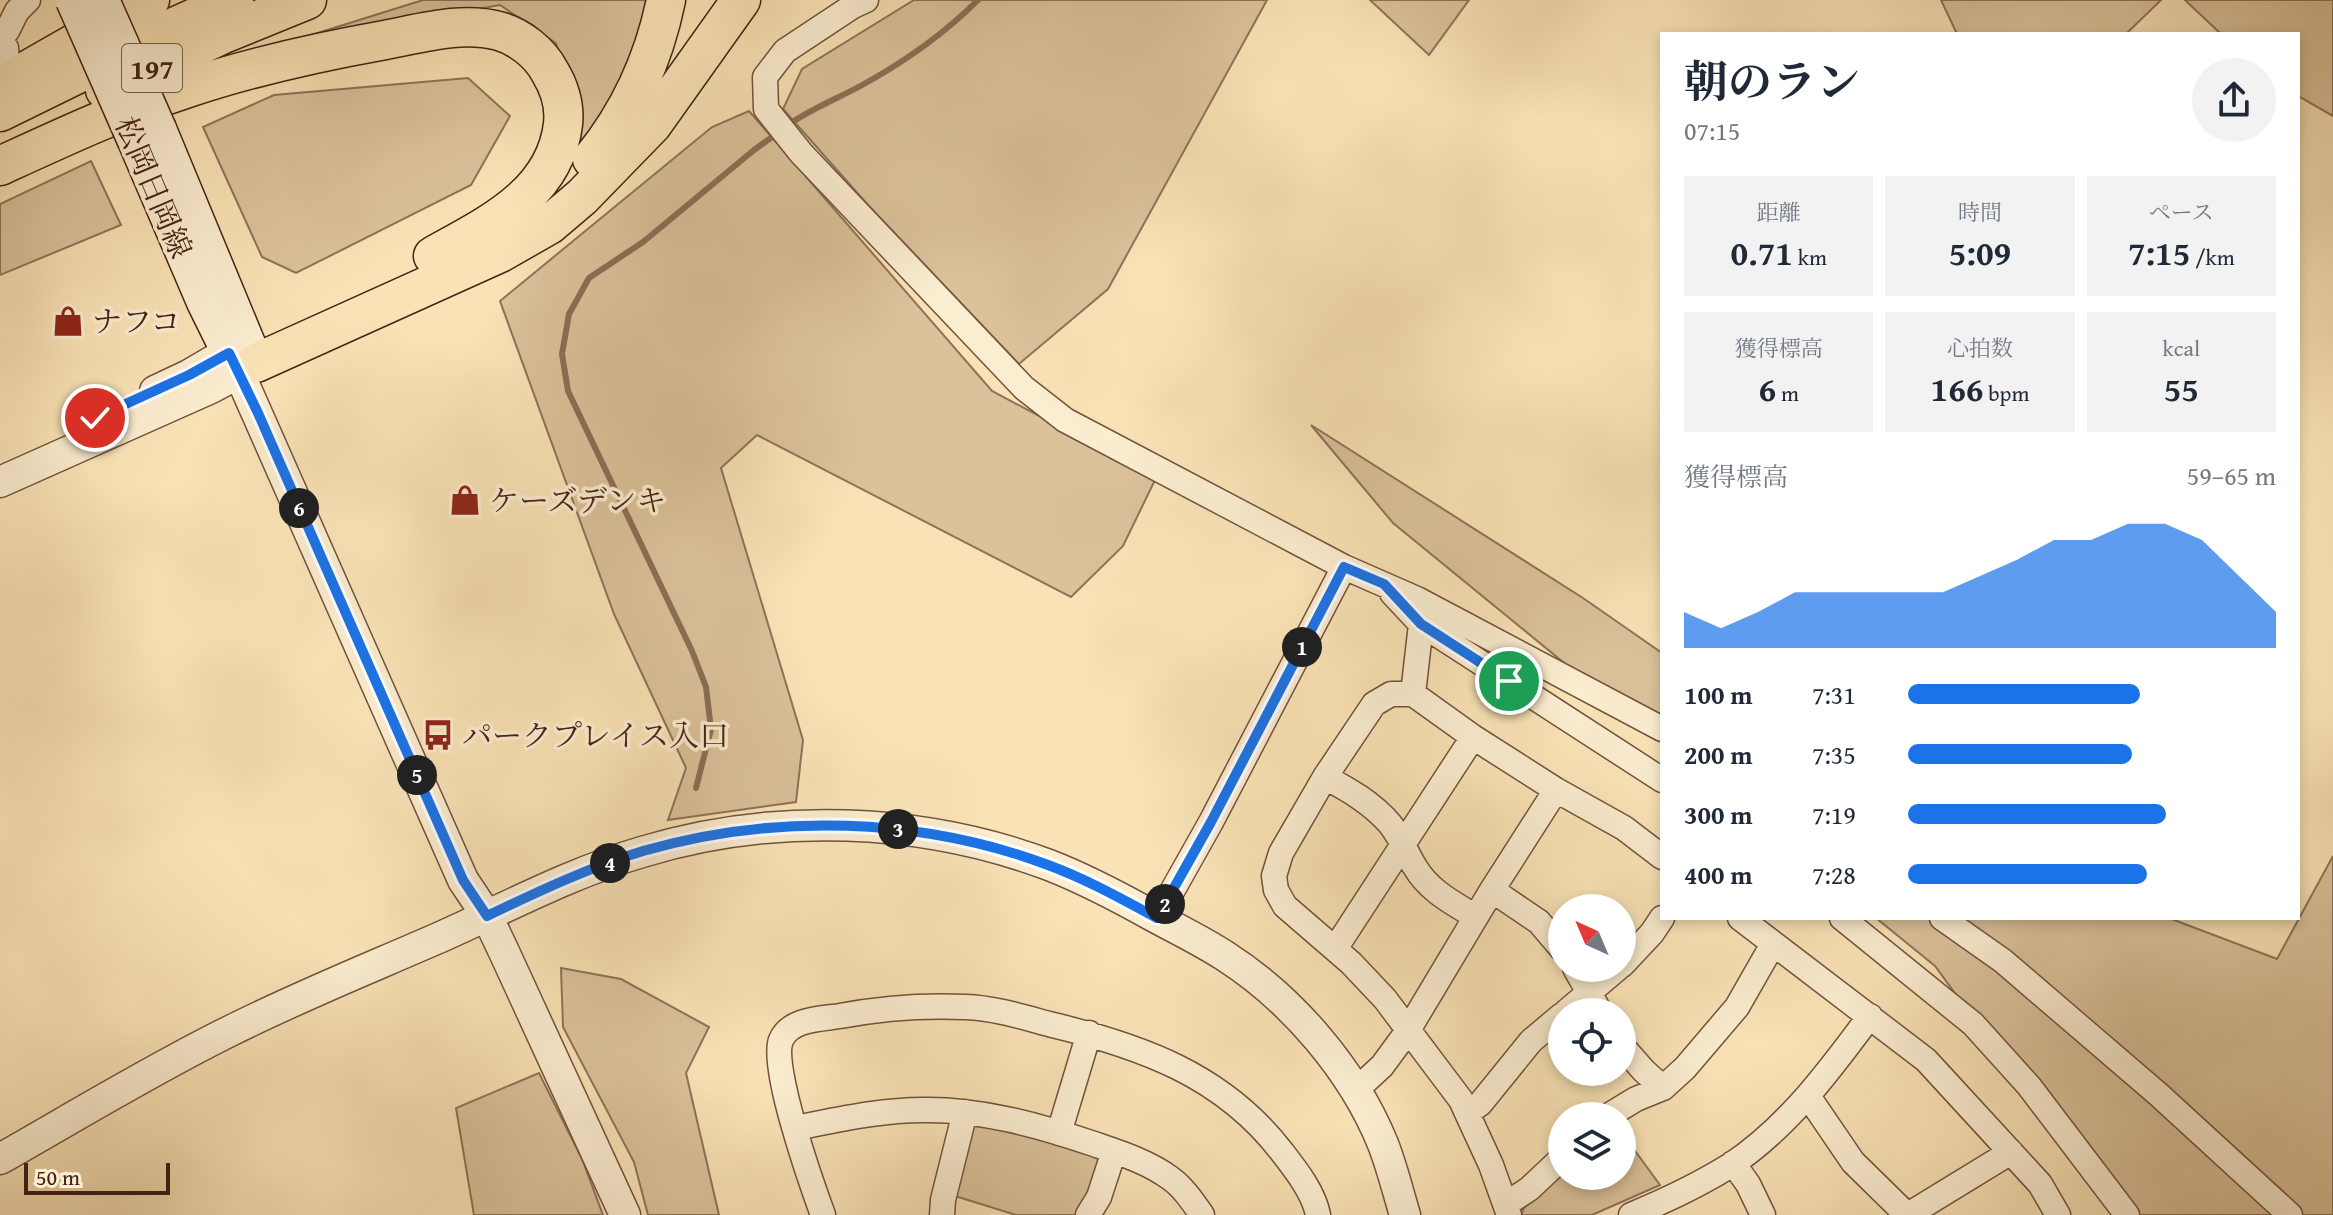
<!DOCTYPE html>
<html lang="ja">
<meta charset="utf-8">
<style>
body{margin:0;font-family:"Gentium Book Plus","Noto Serif JP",serif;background:#f2f2f3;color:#1f2937;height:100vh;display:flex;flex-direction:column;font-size:30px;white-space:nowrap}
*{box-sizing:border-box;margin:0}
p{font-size:26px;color:#747a83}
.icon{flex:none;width:44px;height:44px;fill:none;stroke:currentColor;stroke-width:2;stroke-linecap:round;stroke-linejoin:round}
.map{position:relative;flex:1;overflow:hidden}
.sheet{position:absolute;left:1660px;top:32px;width:640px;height:888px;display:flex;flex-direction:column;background:#fff;border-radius:0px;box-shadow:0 4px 12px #0003}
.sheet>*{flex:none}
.needle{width:52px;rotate:316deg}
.buttons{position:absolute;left:1548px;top:894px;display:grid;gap:16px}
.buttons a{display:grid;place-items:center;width:88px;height:88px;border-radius:50%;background:#fff;box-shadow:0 4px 12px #0003;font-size:40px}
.scale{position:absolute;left:24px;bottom:20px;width:146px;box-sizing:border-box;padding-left:8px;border:4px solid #462215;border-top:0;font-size:22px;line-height:28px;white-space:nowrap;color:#462215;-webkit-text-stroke:6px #fbedd0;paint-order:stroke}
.pin{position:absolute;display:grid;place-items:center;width:68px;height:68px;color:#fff;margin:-34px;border:4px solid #fff;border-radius:50%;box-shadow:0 2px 8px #0007}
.km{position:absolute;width:40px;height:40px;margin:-20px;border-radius:50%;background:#222;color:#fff;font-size:22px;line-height:40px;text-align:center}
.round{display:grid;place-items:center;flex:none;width:84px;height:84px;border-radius:42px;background:#f2f2f3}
.summary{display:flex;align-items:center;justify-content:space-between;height:136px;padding:0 24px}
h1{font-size:44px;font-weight:700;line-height:60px}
.metrics{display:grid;grid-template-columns:repeat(3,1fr);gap:12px;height:136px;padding:8px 24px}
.metrics div{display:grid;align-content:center;border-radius:0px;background:#f2f2f3;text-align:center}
.metrics b{font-size:34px;font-weight:700}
.metrics small{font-size:22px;font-weight:400}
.metrics p{font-size:22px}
.chart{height:224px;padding:16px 24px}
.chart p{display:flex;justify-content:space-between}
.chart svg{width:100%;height:144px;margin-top:8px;fill:#1a73e8;opacity:.7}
ul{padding:0 24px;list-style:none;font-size:26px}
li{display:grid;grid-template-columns:128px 96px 1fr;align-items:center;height:60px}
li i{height:20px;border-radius:10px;background:#1a73e8}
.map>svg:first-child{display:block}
.green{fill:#dbc29b;stroke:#907258;stroke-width:2}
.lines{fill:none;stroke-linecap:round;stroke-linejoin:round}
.stream{stroke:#8d6e55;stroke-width:6}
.minor-casing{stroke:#73523d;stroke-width:27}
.tertiary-casing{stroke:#73523d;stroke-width:33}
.secondary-casing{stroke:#462215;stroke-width:37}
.trunk-casing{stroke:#462215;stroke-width:41}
.minor{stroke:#fbedd0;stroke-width:24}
.tertiary{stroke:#fbedd0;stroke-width:30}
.secondary{stroke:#fbedd0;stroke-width:34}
.trunk{stroke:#f9e3b6;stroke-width:38}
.secondary-bridge-casing{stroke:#462215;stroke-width:37;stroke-linecap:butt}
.secondary-bridge{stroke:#fbedd0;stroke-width:34}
.route-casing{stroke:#fff;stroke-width:16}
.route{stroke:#1a73e8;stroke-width:10}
.labels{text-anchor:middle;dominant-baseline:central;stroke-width:7;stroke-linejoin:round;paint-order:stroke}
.shield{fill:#fbedd0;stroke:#7c5f4d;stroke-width:2}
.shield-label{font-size:28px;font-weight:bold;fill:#462215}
.street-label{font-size:30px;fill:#462215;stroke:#fbedd0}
.poi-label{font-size:30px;fill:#462215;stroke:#fbedd0;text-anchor:start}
</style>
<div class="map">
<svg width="2333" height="1215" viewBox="0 0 2333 1215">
<rect width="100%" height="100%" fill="#f9e3b6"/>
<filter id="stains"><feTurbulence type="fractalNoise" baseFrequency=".0025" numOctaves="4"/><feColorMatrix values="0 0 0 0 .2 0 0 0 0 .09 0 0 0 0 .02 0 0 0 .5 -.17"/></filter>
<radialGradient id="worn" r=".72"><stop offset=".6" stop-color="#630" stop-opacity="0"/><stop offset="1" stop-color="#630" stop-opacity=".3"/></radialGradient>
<!-- green -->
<path class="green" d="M423,0h226l-29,91 -50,73v-68l-14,-53 -56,-38 -208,36z
M914,0h353l-159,289 -89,75 -151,-159 -85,-96 19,-40z
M1370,0h99l-40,55z
M1941,0h220l-35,34h-169z
M2185,0h148v116l-35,-20v-62h-77z
M468,78l42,38 -39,69 -175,88 -34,-16 -59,-130 71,-32z
M749,111l243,280 164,87 -33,68 -52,51 -314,-162 -36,33 82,272 -7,62 -128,18 18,-52 -72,-154 -114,-313 212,-174z
M91,161l30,64 -121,50v-71z
M1311,425l272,173 79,55v90l-269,-220z
M2333,856v359h-216l-182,-249 -59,-48h293l108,41z
M561,968l60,11 88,48 -23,46 33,142h-71l-14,-53 -71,-135z
M539,1073l43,86 21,56h-129l-18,-107z
M968,1117l140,38 -29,60h-63l-61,-19z
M1622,1133l38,52 -68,30h-71l3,-7 38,-38v6h60z"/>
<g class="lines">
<!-- stream -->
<path class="stream" d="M788,125c24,-17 51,-27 76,-41 40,-22 82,-52 114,-84
M696,788l15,-59 -5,-42 -14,-36 -124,-260 -6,-37 7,-40 20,-36 54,-36 111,-92 25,-18"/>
<defs>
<path id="minor" d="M866,0l-13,6 -68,45 -20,26 1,32 35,44 223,235 41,32 279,147 73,32 245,130
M7,31l10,-20 11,-11
M6,48l1,13 8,16
M1392,593l29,31 241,156
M1413,694l8,-70
M1325,777c24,13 47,26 65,47 12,15 15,27 25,43 14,24 38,36 61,50
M1492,890l47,32 23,27
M1157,918l54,-96 133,-255
M1740,918l186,142 114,124 18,31
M1842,918l131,106 56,62 98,129
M1942,918l61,43 155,133 132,121
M1335,949l138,-212
M1622,965l30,-32 10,-15
M1575,968l25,44
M1566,1012l52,-44
M1622,1046l22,25 19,17
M1356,1090l26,-24 25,-34 85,-142 64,-100
M1808,1096l45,66 54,53
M1467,1113l13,-9 51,-63 31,-26
M1608,1116l28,-17 27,-11 22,-20 52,-61 36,-63
M795,1128c42,-8 85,-18 128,-18 57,-1 114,15 168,33 26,9 56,18 79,35 13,9 23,24 32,37
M1059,1133l30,-100
M1733,1163l15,21 15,31
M1506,1204l23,-15 33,-31
M823,1215c-11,-30 -53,-149 -42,-175 9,-21 39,-21 59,-24 42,-8 83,-11 126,-9 28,1 57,10 83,17 92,22 174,51 233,128 14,18 32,41 36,63
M942,1215l1,-15 22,-88
M1088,1215l11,-18 15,-46
M1509,1215l-18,-50 -30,-65 -76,-101 -34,-36 -66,-57 -9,-16 -2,-14 7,-23 44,-76 49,-73 17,-10h22l60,43 83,53 68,38 38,29
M1631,1215c34,-14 68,-30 100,-50 57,-38 99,-95 139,-149
M1908,1215l103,-63"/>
<path id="tertiary" d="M239,373l224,507 24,36 18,38 120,261
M155,391l34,-16 58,-34
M0,482l211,-94 45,-24
M0,1159c74,-42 148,-87 224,-125 69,-35 141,-64 212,-95 68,-30 134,-66 206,-87 131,-40 279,-35 407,13 36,14 70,32 104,51 24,13 49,25 72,40 67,43 128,114 158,188 9,23 15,48 22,71"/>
<path id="secondary" d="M159,129l97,234
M135,141l69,161 35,71"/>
<path id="trunk" d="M0,86l150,-86
M105,90l116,-55 86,-35
M0,112l163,-80 71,-32
M592,159c38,-47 62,-100 74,-159
M0,166c61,-28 121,-56 185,-77 65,-22 133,-37 200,-49 37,-7 77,-19 114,-9 21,6 41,22 51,41 9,15 15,34 13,52 -8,71 -75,101 -130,132
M256,363l244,-110 49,-28 33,-28 70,-72 89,-125"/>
</defs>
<!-- minor casing -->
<use href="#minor" class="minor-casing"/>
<!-- tertiary casing -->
<use href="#tertiary" class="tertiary-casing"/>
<!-- secondary casing -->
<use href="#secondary" class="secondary-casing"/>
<!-- trunk casing -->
<use href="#trunk" class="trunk-casing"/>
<!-- minor -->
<use href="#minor" class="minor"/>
<!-- tertiary -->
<use href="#tertiary" class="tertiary"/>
<!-- secondary -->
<use href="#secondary" class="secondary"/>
<!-- trunk -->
<use href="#trunk" class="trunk"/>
<defs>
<path id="secondary-bridge" d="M73,0l62,141
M102,0l57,129"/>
</defs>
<!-- secondary-bridge casing -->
<use href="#secondary-bridge" class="secondary-bridge-casing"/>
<!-- secondary-bridge -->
<use href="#secondary-bridge" class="secondary-bridge"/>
</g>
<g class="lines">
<defs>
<path id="route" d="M95,418l94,-43 40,-22 29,60 205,467 24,36c50,-24 103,-49 156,-65 132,-38 277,-34 405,14 38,14 74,34 109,53l54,-96 133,-255 40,17 37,40 88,57"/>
</defs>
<!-- route casing -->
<use href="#route" class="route-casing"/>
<!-- route -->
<use href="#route" class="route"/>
</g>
<!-- icons -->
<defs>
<symbol id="shop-bare" viewBox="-9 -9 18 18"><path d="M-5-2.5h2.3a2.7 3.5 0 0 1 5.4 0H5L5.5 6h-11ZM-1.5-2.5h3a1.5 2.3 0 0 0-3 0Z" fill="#8f2418" stroke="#fbedd0" stroke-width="2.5" paint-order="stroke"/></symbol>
<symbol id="bus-bare" viewBox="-9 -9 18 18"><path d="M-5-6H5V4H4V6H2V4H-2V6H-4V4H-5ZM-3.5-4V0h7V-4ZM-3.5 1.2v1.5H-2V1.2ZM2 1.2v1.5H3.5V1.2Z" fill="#8f2418" stroke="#fbedd0" stroke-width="2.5" paint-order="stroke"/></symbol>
</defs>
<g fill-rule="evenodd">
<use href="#shop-bare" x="46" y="299" width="44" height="44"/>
<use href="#shop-bare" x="443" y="478" width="44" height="44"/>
<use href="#bus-bare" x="416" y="713" width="44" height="44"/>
</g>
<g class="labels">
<!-- shield labels -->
<rect class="shield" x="122" y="44" width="60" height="48" rx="6"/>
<g class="shield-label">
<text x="152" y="68">197</text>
</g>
<!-- street labels -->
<g class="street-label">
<text transform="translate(154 187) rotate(67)">松岡日岡線</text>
</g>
<!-- poi labels -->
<g class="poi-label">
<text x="92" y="321">ナフコ</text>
<text x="489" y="500">ケーズデンキ</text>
<text x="462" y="735">パークプレイス入口</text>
</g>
</g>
<rect width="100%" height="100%" filter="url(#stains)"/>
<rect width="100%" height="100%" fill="url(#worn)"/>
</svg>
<div class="buttons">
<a><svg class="needle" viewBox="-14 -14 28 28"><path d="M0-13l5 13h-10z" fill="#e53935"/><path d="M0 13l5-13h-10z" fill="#747a83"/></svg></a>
<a><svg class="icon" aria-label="locate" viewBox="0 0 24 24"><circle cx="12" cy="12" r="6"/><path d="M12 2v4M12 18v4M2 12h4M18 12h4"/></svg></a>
<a><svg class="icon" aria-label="layers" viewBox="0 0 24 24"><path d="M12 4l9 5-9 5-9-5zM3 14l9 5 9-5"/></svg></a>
</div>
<div class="scale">50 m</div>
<div class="pin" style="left:1509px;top:681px;background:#1e9e55"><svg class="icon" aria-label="arrive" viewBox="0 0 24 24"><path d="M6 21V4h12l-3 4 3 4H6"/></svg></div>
<div class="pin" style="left:95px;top:418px;background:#d93025"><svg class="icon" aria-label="check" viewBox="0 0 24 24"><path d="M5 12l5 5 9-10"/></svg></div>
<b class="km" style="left:1302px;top:647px">1</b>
<b class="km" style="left:1165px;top:904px">2</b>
<b class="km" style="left:898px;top:829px">3</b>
<b class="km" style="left:610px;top:863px">4</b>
<b class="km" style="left:417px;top:775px">5</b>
<b class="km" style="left:299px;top:508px">6</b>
<section class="sheet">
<div class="summary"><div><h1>朝のラン</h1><p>07:15</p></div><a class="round"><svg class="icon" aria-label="share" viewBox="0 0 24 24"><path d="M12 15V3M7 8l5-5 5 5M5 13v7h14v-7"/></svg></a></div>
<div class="metrics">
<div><p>距離</p><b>0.71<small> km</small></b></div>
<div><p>時間</p><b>5:09</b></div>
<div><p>ペース</p><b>7:15<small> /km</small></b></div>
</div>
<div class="metrics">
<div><p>獲得標高</p><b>6<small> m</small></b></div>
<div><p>心拍数</p><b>166<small> bpm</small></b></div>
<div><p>kcal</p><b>55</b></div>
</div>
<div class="chart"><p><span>獲得標高</span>59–65 m</p>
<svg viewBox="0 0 160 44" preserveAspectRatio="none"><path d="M0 44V33L10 38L20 33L30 27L40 27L50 27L60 27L70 27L80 22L90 17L100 11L110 11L120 6L130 6L140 11L150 22L160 33V44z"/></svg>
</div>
<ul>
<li><b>100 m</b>7:31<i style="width:63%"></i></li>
<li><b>200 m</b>7:35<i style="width:61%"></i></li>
<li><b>300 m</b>7:19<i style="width:70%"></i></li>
<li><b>400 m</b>7:28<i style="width:65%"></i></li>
</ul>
</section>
</div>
